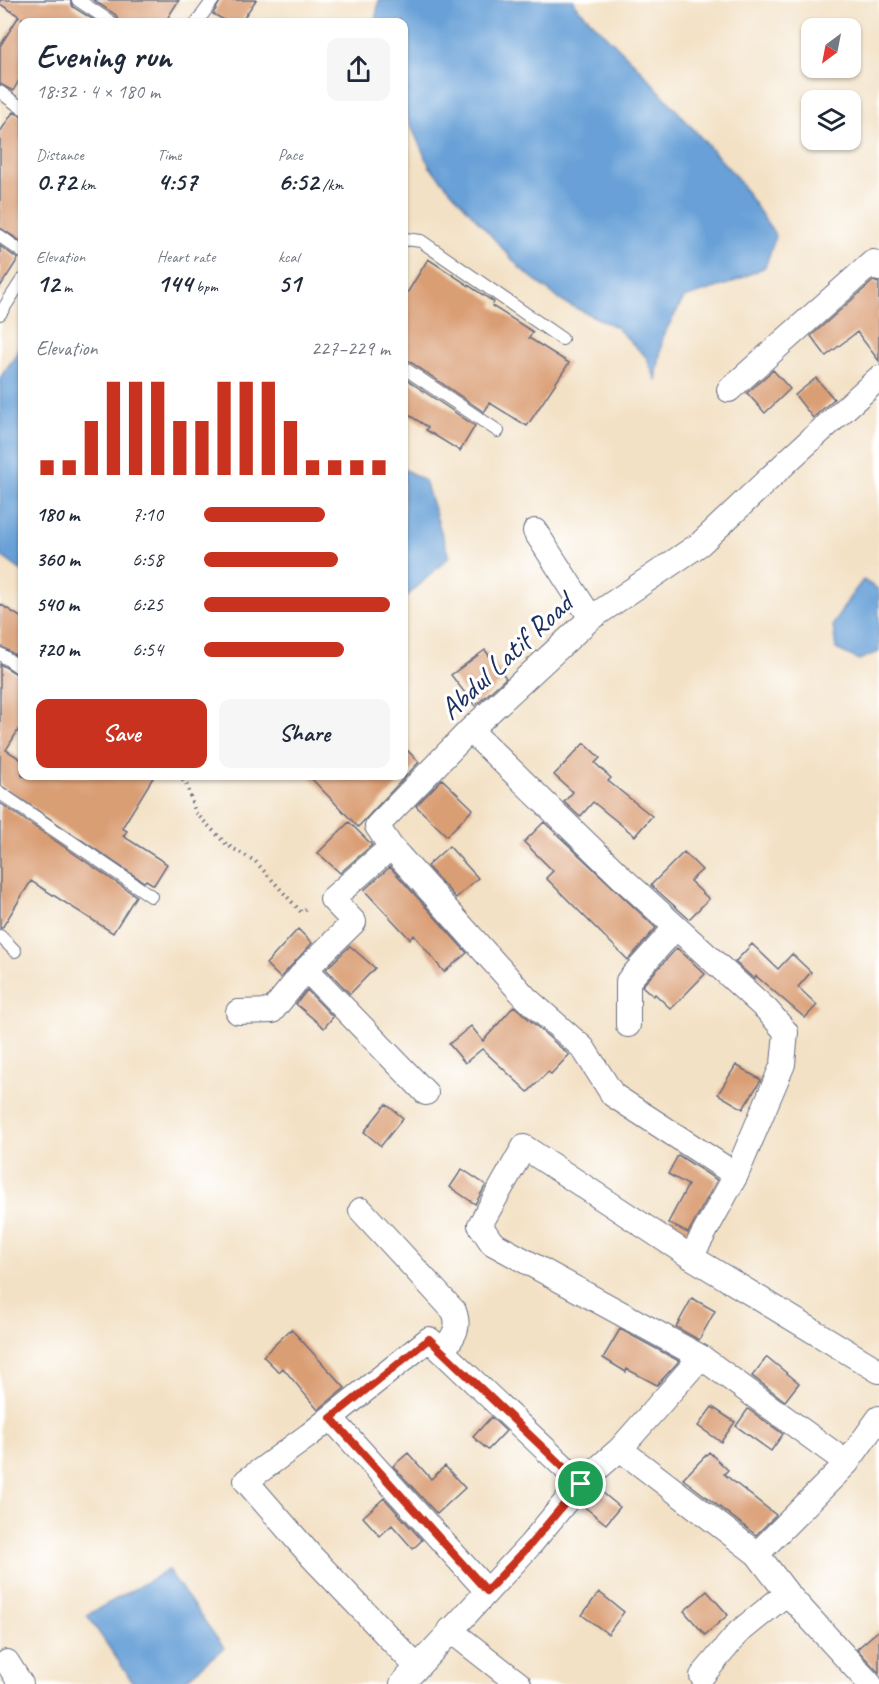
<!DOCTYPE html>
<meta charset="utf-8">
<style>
body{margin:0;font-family:Caveat,sans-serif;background:#f6f6f7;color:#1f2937;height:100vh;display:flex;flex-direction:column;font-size:22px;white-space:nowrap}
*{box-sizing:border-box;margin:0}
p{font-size:20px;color:#747a83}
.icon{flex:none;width:33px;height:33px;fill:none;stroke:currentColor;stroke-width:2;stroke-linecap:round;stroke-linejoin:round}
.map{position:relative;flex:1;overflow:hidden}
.sheet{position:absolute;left:18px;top:18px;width:390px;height:762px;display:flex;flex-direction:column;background:#fff;border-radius:12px;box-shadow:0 2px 4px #0004}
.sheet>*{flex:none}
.needle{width:39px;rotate:212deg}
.fabs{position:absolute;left:801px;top:18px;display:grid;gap:12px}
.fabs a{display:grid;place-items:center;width:60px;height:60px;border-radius:12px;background:#fff;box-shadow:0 2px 4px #0004;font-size:30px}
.pin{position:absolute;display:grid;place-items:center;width:51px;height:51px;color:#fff;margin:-26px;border:3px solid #fff;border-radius:50%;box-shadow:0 2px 6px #0007}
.round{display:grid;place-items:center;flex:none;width:63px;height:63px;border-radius:12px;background:#f6f6f7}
.headline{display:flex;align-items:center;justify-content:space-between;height:102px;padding:0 18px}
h1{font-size:33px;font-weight:800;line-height:45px}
.figures{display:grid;grid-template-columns:repeat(3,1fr);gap:9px;height:102px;padding:6px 18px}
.figures div{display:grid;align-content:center}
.figures b{font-size:26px;font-weight:800}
.figures small{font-size:16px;font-weight:400}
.figures p{font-size:16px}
.chart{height:168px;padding:12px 18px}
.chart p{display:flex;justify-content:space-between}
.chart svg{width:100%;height:108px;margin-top:6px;stroke:#c8321e;stroke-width:6}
.primary-button{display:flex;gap:12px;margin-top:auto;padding:12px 18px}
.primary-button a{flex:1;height:69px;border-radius:12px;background:#c8321e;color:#fff;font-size:24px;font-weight:800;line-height:69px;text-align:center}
.primary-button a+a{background:#f6f6f7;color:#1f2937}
ul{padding:0 18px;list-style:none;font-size:20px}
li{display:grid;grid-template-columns:96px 72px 1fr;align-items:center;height:45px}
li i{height:15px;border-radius:8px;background:#c8321e}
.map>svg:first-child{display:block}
.water{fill:#68a0d7;stroke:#42689a;stroke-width:1.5}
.building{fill:#da9e75}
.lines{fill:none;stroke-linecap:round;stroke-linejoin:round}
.service-casing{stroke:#676d82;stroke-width:14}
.minor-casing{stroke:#676d82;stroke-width:26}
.path{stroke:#676d82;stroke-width:4;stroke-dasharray:1.5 4.5;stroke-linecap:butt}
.service{stroke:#fff;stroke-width:12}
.minor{stroke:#fff;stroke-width:24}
.route-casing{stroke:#fff;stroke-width:12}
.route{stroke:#c8321e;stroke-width:8}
.labels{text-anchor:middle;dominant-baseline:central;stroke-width:6;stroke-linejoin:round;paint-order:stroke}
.street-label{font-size:30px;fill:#1b2f5e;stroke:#fff}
</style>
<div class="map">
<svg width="879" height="1684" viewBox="0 0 879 1684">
<rect width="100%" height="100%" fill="#fff"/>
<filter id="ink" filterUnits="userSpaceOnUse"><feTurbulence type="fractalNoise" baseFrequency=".0167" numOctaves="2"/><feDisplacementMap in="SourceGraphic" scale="12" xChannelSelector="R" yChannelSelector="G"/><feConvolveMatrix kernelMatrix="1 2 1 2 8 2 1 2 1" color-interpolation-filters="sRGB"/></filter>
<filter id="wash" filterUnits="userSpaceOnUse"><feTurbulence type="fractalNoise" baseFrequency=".008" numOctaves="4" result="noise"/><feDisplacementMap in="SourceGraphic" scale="24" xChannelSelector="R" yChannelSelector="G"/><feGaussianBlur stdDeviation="1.35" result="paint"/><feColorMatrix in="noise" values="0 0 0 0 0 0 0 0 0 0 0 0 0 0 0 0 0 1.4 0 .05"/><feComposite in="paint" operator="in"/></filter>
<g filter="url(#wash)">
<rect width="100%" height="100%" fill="#f3e1c5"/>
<!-- water -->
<path class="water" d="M379,0h195v4l63,62 100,112 39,58 -11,31 -34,16 -47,15 -21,38 -7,44 -10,-23 -30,-30 -53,-25 -43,-34 -90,-101 -26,-56v-89h-29z
M22,346v225l-22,-16v-177z
M404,469l21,12 24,76 -45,42z
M863,580l16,10v62l-20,8 -23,-11 -3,-24 17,-28z
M168,1570l56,78 -44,36h-46l-47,-69z"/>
<g id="blocks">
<!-- building -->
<path class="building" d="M0,0h70l3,7 24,15h-68l-7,-4v57l-9,16 -13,-7v-38l19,-30 -19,-12z
M93,0h86l-14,22h-46l-3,-7z
M221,0h35l-15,22h-13l-15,-8z
M13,112l9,4v126l-22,-14v-96z
M0,246l18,13 -18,28z
M428,259l66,43 -2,4 41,26 -4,6 40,25 -42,63 -37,-23 -6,9 -75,-51 -5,-1v-62z
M873,281l6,2v78l-22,-29 -31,24 -15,-20z
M773,370l17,19 -25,24 -18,-20z
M404,378l71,48 -15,25 -34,-21 2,-3 -24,-15z
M816,378l18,21 -21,19 -18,-23z
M0,604l22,14v41l-22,-13z
M485,650l21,28 -31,28 -24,-31z
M0,664l22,13v47l-16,26 16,10v16h132l-32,52 5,3 -4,5 44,28 -13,21 -8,-5 -2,2 -144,-97z
M584,743l16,15 -5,5 16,15 -3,3 44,35 -17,20 -42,-34 -13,15 -16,-15 9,-10 -19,-17z
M404,747l15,15 -61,65 -49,-51h95z
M442,779l31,30 -26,27 -31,-30z
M0,803l136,93 -23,37 -82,-52 -29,47h-2z
M349,822l23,23 -32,28 -22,-20z
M544,822l112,106 -28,32 -82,-82 7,-7 -29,-29z
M449,846l29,32 -22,20 -29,-32z
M684,852l18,18 -12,11 19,18 -20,20 -38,-34z
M390,867l77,86 -23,19 -30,-37 -4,4 -46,-49z
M298,929l14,14 -32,35 -14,-14z
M752,944l26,25 14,-15 19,18 -13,15 19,18 -12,13 -49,-42 -2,3 -19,-17z
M350,946l25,22 -25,26 -24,-25z
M677,948l28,26 -34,35 -16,-15 -2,2 -11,-10z
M307,990l26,27 -9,11 -28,-24z
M514,1006l55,49 -18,19 -3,-2 -20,20 -46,-43 -17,14 -16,-19 22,-18 12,15z
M736,1065l25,15 -18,29 -25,-15z
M386,1104l17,14 -22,28 -17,-14z
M678,1155l39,25 -29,53 -20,-10 20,-38 -20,-11z
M462,1169l24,16 -11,19 -25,-17z
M692,1298l23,13 -16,29 -23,-13z
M291,1329l54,59 -27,22 -35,-42 -4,4 -16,-16z
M620,1329l59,32 -22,24 -30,-16 -1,3 -23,-14z
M767,1357l32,26 -14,18 -33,-25z
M712,1407l23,15 -14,20 -23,-16z
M748,1409l35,25 -12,17 -35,-25z
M491,1417l15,14 -18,19 -15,-13z
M709,1452l19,18 -4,4 52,41 -20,20 -73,-56z
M408,1453l23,26 14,-13 20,22 -28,26 -44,-48z
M597,1488l23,19 -14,17 -24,-19z
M384,1498l38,42 -9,9 -21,-24 -12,11 -17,-19z
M707,1591l21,24 -23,20 -21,-24z
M599,1592l25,20 -16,22 -26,-19z
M879,1630v43l-22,-24z"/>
</g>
</g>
<g filter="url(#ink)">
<use href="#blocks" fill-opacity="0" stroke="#676d82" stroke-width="1.5"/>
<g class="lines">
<defs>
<path id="service" d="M78,0l33,22
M197,22l16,-22
M0,92l22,16
M0,236l22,16
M404,241l1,-2 16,2 141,98
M0,314l22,-34
M404,368l94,63
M0,654l22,15
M0,793l151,103
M0,936l15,15"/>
<path id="minor" d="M729,390l144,-128 6,7
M535,531l56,87
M470,730l152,148 145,132 19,22 -3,32 -47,111 -45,82
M306,969l120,124
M238,1012l34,-1 34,-42 48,-47 -22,-23 59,-52
M628,1025v-44l48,-54
M736,1175l-123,-80 -30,-47 -57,-50 -135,-151 -14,-21 93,-96 121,-112 109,-74 93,-88 86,-78
M361,1210l93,101c7,18 -1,25 -11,40
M701,1357l-81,92 137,105 30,39 83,91
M331,1418l156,173
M847,1463l-146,-106 -209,-114 -12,-18 44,-78 167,110 188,114
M757,1554l90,-91 32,-45
M450,1630l69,54
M7,1662l14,22
M417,1667l-105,-110 -66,-76 63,-46 120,-96 152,144
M702,1676l37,-44 48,-39
M402,1684l128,-139 51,-62 39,-34"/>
</defs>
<!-- service casing -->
<use href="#service" class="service-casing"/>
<!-- minor casing -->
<use href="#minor" class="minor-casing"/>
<!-- path -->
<path class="path" d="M178,776l8,7 9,29 32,33 28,16 46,51 9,-4"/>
<!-- service -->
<use href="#service" class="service"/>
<!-- minor -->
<use href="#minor" class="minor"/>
</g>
</g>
<g class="lines" filter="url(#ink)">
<defs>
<path id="route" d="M429,1339l152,145 -51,61 -43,46 -156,-173z"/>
</defs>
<!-- route casing -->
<use href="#route" class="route-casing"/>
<!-- route -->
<use href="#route" class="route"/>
</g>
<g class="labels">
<!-- street labels -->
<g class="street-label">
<text transform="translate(506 656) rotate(-43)">Abdul Latif Road</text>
</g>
</g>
</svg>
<div class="fabs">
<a><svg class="needle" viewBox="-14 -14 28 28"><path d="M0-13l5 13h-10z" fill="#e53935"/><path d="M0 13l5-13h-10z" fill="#747a83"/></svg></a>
<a><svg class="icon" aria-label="layers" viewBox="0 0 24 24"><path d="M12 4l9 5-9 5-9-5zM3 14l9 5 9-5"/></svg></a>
</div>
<div class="pin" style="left:581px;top:1484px;background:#1e9e55"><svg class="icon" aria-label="arrive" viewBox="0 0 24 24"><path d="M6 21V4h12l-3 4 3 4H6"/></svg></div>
<section class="sheet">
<div class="headline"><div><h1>Evening run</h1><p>18:32 · 4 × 180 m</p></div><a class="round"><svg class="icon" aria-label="share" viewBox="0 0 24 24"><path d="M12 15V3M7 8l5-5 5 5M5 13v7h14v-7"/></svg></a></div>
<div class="figures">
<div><p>Distance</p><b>0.72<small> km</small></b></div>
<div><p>Time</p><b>4:57</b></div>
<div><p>Pace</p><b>6:52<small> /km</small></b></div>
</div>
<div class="figures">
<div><p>Elevation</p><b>12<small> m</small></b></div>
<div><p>Heart rate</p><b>144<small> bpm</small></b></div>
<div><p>kcal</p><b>51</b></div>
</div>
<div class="chart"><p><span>Elevation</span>227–229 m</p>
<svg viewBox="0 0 160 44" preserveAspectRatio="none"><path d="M5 44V38M15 44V38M25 44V22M35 44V6M45 44V6M55 44V6M65 44V22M75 44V22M85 44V6M95 44V6M105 44V6M115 44V22M125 44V38M135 44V38M145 44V38M155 44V38"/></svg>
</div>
<ul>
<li><b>180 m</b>7:10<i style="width:65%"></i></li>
<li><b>360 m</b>6:58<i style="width:72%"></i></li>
<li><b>540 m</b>6:25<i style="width:100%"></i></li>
<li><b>720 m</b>6:54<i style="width:75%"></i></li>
</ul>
<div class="primary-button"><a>Save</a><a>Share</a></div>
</section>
</div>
